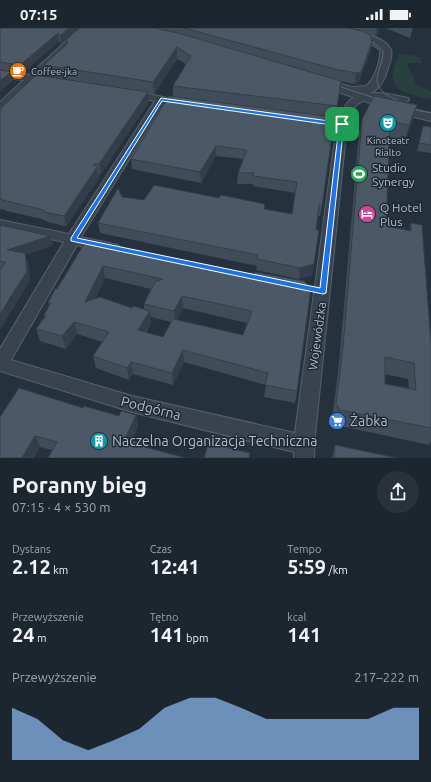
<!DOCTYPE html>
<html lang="pl">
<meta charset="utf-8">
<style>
body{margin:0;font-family:Ubuntu,sans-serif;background:#29323a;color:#f1f3f6;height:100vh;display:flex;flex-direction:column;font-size:15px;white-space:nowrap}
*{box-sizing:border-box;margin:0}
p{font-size:13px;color:#a0a5aa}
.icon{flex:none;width:22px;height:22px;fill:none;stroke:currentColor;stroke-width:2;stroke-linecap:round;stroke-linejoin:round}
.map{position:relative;height:430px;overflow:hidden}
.side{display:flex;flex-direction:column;background:#1c262e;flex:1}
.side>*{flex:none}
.pin{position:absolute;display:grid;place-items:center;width:34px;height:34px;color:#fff;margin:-17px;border-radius:8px;box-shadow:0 2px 6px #0006}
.round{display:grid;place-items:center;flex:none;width:42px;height:42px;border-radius:21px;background:#29323a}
.headline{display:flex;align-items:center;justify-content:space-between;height:68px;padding:0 12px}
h1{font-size:22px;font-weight:600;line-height:30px}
.figures{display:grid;grid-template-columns:repeat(3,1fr);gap:6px;height:68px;padding:4px 12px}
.figures div{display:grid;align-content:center}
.figures b{font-size:20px;font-weight:600}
.figures small{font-size:11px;font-weight:400}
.figures p{font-size:11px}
.chart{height:112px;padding:8px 12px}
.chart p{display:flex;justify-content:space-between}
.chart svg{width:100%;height:72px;margin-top:4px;fill:#8ebef5;opacity:.7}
.status{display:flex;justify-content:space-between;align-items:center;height:28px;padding:0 20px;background:#1c262e;direction:ltr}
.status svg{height:11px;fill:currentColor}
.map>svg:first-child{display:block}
.green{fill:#284040}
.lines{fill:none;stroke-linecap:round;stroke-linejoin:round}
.minor-casing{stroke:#57616c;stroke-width:2}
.tertiary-casing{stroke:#57616c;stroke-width:2}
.minor{fill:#39434e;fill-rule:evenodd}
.tertiary{fill:#39434e;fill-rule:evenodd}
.tram{stroke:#5b6875;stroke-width:1}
.wall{fill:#404d59;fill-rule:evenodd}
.shaded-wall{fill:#343e48}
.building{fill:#4b5967;stroke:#343e48;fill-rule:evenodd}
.route{fill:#1a73e8;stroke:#fff;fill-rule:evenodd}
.labels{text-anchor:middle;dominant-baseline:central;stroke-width:3;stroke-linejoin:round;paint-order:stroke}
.far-poi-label{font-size:10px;fill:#b5bec9;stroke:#1e2833;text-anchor:start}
.poi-label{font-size:12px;fill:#b5bec9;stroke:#1e2833;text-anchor:start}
.street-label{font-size:12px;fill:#b5bec9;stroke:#1e2833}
.near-street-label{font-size:14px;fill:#b5bec9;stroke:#1e2833}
.near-poi-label{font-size:14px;fill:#b5bec9;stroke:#1e2833;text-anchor:start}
</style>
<div class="status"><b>07:15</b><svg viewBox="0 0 49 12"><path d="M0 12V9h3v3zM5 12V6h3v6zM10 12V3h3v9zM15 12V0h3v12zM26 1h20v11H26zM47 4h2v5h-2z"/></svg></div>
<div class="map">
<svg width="431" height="430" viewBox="0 0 431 430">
<rect width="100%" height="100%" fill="#25323e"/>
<!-- green -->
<path class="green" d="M399,26l14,1 7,3 2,5h-15l9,21 15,8v7c-11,-2 -37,-6 -38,-20 -1,-8 4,-18 6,-25z"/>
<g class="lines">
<defs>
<path id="minor" d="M81,0h9l-51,48 15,3 2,2 -2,2 -21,-2 -29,28 -4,1v-8l24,-22 -24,-3v-6l29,4z
M171,0c-7,6 -25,9 -32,3l4,-2z
M129,62l54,11 5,3 -5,3 -19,-4 -83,134 37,8 2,3 -2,3 -5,2 -36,-8 -66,115 121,36 163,37 42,-309c3,-8 6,-16 12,-23 14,-14 41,-7 59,-3l1,2c-9,10 -39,-12 -54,7 -4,4 -5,11 -8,17l-32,311 -1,23h-20v-6l-162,-40 -132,-41v-22l64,-107 -64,-14v-8l69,14 86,-133 -29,-6 -2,-2 2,-2z"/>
<path id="tertiary" d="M319,0c16,0 65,4 72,22 2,6 -2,15 -4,21 -3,11 -8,19 -19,23l45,15 18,4v8c-41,-9 -79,-26 -119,-37l-2,-3 2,-3 4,-1 36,10 14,-1c8,-6 15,-25 14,-36 -16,-14 -40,-15 -60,-20z"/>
</defs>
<!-- minor casing -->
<use href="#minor" class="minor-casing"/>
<!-- tertiary casing -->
<use href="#tertiary" class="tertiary-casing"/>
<!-- minor -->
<use href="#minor" class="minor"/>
<!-- tertiary -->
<use href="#tertiary" class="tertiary"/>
<!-- tram -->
<path class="tram" d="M361,10l13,5 9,8c0,10 -5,18 -6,28 -1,15 22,22 33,26
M329,55l55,18
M405,80l26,5"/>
</g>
<!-- wall -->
<path class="wall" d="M0,0l165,3v-3h214l-1,7 -3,1 -8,-2 5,8 -2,11 -12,30 -4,1 -13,-3 -6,37 -8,-1 -5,89 -2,10h-2l-2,14 -4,45 -13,4 -43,-9 1,-4 -157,-33 -2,-10 24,-26 22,3 121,9 27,5 4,-21 -43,-7v-2h-16l1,-11 5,-14 -27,-3 -15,27 -69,-14 -1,-10 42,-63v-10l13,-22 -9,-5 -23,35 -6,-1 1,9 -49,73 -2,-1 1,4 -33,48 -19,-4 -1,-1 -4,-2 -36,-8v-1l-6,-1v-100l46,-32 -2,-12 23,-21 -1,-4 -5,4 -2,-3 -37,32 -11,-1 2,8 -13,12z
M385,0h28l-3,10z
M417,77l-4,14 -8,21 -16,-3 -3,89 23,5 2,-8 20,121v97l-2,4 -93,-20 -4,-5 7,-57 20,-230 3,-14zM385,346l23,5 1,9 -24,-4z
M423,98l8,1v26l-14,-2z
M0,197l50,11 3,9 -28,10 3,8 2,18 -30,-12z
M84,216l170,32 43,115 -2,12 -31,-6 2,-12 -82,-23 -11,23 -40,-11 -4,6 -33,-12 -3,-12 10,-14 -26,-8 -11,15 -26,-8 -4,-12 8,-12v-2l5,-9 -1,-3 9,-14zM105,250l46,11 -7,15v5l-12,-1 -37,-9zM183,280l64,15 -4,12 -66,-15zM151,289l20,5 -8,15 -17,-4 5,-10z
M83,380l36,8 17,-1 2,11 -6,15 15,7 -95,2 -12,-3 -40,-30z
M335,417l62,13h-65z"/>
<!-- shaded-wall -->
<path class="shaded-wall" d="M69,0h11l-19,16 -1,-8z
M376,0h3l-1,7 -3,1z
M58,5l1,8 -37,32 -2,-8z
M372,14l-2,11 -12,30 -4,1 2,-11z
M177,19v12l-23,35 -1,-12z
M11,44l2,8 -13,12v-11z
M148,64l1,10 -49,73 -1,-11z
M417,77l-4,14 -8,21 4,-15z
M216,118v10l-15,27 -1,-11z
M97,139l2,11 -33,48 -2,-10z
M50,208l3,9 -28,10 3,8 2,18 -30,49v-16l7,-64z
M314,236l-2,11 -13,4 1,-11z
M103,238l2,12 -17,36 -3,-12z
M182,268l1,12 -8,15 -1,-12z
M150,283l1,12 -12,20 -1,-13z
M74,294l3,12 -11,15 -4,-13z
M183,322l1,12 -11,23 -1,-12z
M131,334l2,12 -4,6 -2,-12z
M136,387l2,11 -11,24 -2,-11z
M35,408l5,11 -6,11h-12z
M230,411v11l-2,-2z"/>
<!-- building -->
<path class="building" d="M0,0h69l-9,8 -2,-3 -38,32 -20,-3z
M79,0h75l24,5 163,48 -4,25 -164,-20 18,-30 -14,-9 -24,35 -109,-17 24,-22 -2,-3z
M184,0h164l14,3 8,4 2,7 -11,30 -5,1 -14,-3v1z
M0,42l11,2 -11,9z
M36,47l112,17 -49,72h-6l4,3 -33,49 -20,-4 1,-1 -5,-2 -38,-9 1,-1h-3v-90z
M169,68l156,20 9,6 -12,84 -3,-1 -3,25h3l-5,34 -14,4 -43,-9 1,-4 -160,-32 20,-35 4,9 22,3 10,-15 65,13 2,-3 44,9 -1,5 28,5 5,-32 -44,-6 1,-3h-16l9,-23 -31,-4 -16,26 -69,-13z
M374,68l43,9 -8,20 -19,-3 -4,104 25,5v-8l11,2 9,119v84l-91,-18 -4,-6 7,-57 19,-228zM385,329l29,6 2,27 -31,-6z
M423,98l8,1v18l-12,-2z
M0,197l50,11 -43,14 18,3 2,18 -27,43v-44l6,-8 -6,-1z
M89,215l165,33 1,-4 49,9 7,7 -14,103 -32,-6 3,-12 -85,-23 -11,23 -41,-11 -4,6 -34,-12 16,-24 -35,-10 -12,14 -26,-7 10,-13 -2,-1 7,-12h-3l7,-14h2l27,-45zM103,238l60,13 -8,3 -11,22 30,7 8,-15 70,15 -9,24 -70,-16 -10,18 -25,-7 12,-19 -17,-5 -1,2 -32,-11 -15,5z
M19,360l64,20 1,-2 35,10 2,-5 15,4 -11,24 21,5 -1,3 41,11h-138l9,-16 -22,-6 -13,22h-22v-41z
M211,407l19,4 -2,9 22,5 -1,5h-45z
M335,417l62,13h-63z"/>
<!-- route -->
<path class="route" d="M161,70l183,25 -18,170 -3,1 -252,-53v-3zM162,73l177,25 -19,162 -243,-50z"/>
<!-- icons -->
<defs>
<symbol id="cafe-disc" viewBox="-11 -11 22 22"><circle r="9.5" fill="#e8710a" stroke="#1e2833"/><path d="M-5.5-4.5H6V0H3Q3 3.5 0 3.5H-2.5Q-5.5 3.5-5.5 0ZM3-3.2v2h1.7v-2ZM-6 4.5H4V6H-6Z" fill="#fff"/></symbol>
<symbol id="theatre-disc" viewBox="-11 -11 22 22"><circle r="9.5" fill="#0f9aa8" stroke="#1e2833"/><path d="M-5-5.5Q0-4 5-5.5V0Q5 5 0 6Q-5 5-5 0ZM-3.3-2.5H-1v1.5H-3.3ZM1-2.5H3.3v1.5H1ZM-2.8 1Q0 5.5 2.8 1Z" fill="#fff"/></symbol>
<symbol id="stadium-disc" viewBox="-11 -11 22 22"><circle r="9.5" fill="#2e9e5b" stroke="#1e2833"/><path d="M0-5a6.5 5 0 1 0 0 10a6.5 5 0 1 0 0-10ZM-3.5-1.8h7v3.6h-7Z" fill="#fff"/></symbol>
<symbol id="hotel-disc" viewBox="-11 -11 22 22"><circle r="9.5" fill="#d1479c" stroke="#1e2833"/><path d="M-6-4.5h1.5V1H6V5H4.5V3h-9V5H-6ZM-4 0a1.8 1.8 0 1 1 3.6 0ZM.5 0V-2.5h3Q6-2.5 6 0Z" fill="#fff"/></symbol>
<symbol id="supermarket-disc" viewBox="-11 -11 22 22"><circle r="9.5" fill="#3f7fe0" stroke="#1e2833"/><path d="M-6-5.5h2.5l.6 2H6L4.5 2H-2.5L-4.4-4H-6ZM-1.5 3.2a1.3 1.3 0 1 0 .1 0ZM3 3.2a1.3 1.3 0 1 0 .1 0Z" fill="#fff"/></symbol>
<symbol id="building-disc" viewBox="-11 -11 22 22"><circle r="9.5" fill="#0f9aa8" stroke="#1e2833"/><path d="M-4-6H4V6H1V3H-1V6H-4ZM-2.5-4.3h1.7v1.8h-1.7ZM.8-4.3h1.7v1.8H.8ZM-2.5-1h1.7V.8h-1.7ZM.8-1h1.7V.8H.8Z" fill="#fff"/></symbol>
</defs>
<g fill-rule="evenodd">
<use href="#cafe-disc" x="8" y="33" width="20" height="20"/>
<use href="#theatre-disc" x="378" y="85" width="20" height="20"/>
<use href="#stadium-disc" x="349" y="136" width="20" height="20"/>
<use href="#hotel-disc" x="357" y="176" width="20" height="20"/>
<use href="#supermarket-disc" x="327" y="383" width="20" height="20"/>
<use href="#building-disc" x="89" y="403" width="20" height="20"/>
</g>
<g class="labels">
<!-- far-poi labels -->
<g class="far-poi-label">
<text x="31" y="43">Coffee-jka</text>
<text x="388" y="112" text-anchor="middle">Kinoteatr<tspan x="388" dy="12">Rialto</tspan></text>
</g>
<!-- poi labels -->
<g class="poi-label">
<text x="372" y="139">Studio<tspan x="372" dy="14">Synergy</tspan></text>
<text x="380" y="179">Q Hotel<tspan x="380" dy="14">Plus</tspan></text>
</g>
<!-- street labels -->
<g class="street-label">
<text transform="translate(317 308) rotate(-82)">Wojewódzka</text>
</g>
<!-- near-street labels -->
<g class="near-street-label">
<text transform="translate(151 380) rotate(14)">Podgórna</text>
</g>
<!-- near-poi labels -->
<g class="near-poi-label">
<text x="350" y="393">Żabka</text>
<text x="112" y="413">Naczelna Organizacja Techniczna</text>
</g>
</g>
</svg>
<div class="pin" style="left:342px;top:96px;background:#1e9e55"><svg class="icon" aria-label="arrive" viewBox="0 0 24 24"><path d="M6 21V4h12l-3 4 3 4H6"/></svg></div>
</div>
<section class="side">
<div class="headline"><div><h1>Poranny bieg</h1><p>07:15 · 4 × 530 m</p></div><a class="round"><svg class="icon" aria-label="share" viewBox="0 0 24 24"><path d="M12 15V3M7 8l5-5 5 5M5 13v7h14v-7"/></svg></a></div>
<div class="figures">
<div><p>Dystans</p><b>2.12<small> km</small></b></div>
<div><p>Czas</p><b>12:41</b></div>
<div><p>Tempo</p><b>5:59<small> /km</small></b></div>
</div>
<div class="figures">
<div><p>Przewyższenie</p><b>24<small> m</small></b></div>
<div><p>Tętno</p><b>141<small> bpm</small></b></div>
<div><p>kcal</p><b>141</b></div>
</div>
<div class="chart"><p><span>Przewyższenie</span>217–222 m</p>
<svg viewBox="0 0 160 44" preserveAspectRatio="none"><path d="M0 44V12L10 19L20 32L30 38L40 32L50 25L60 12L70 6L80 6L90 12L100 19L110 19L120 19L130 19L140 19L150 12L160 12V44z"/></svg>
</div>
</section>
